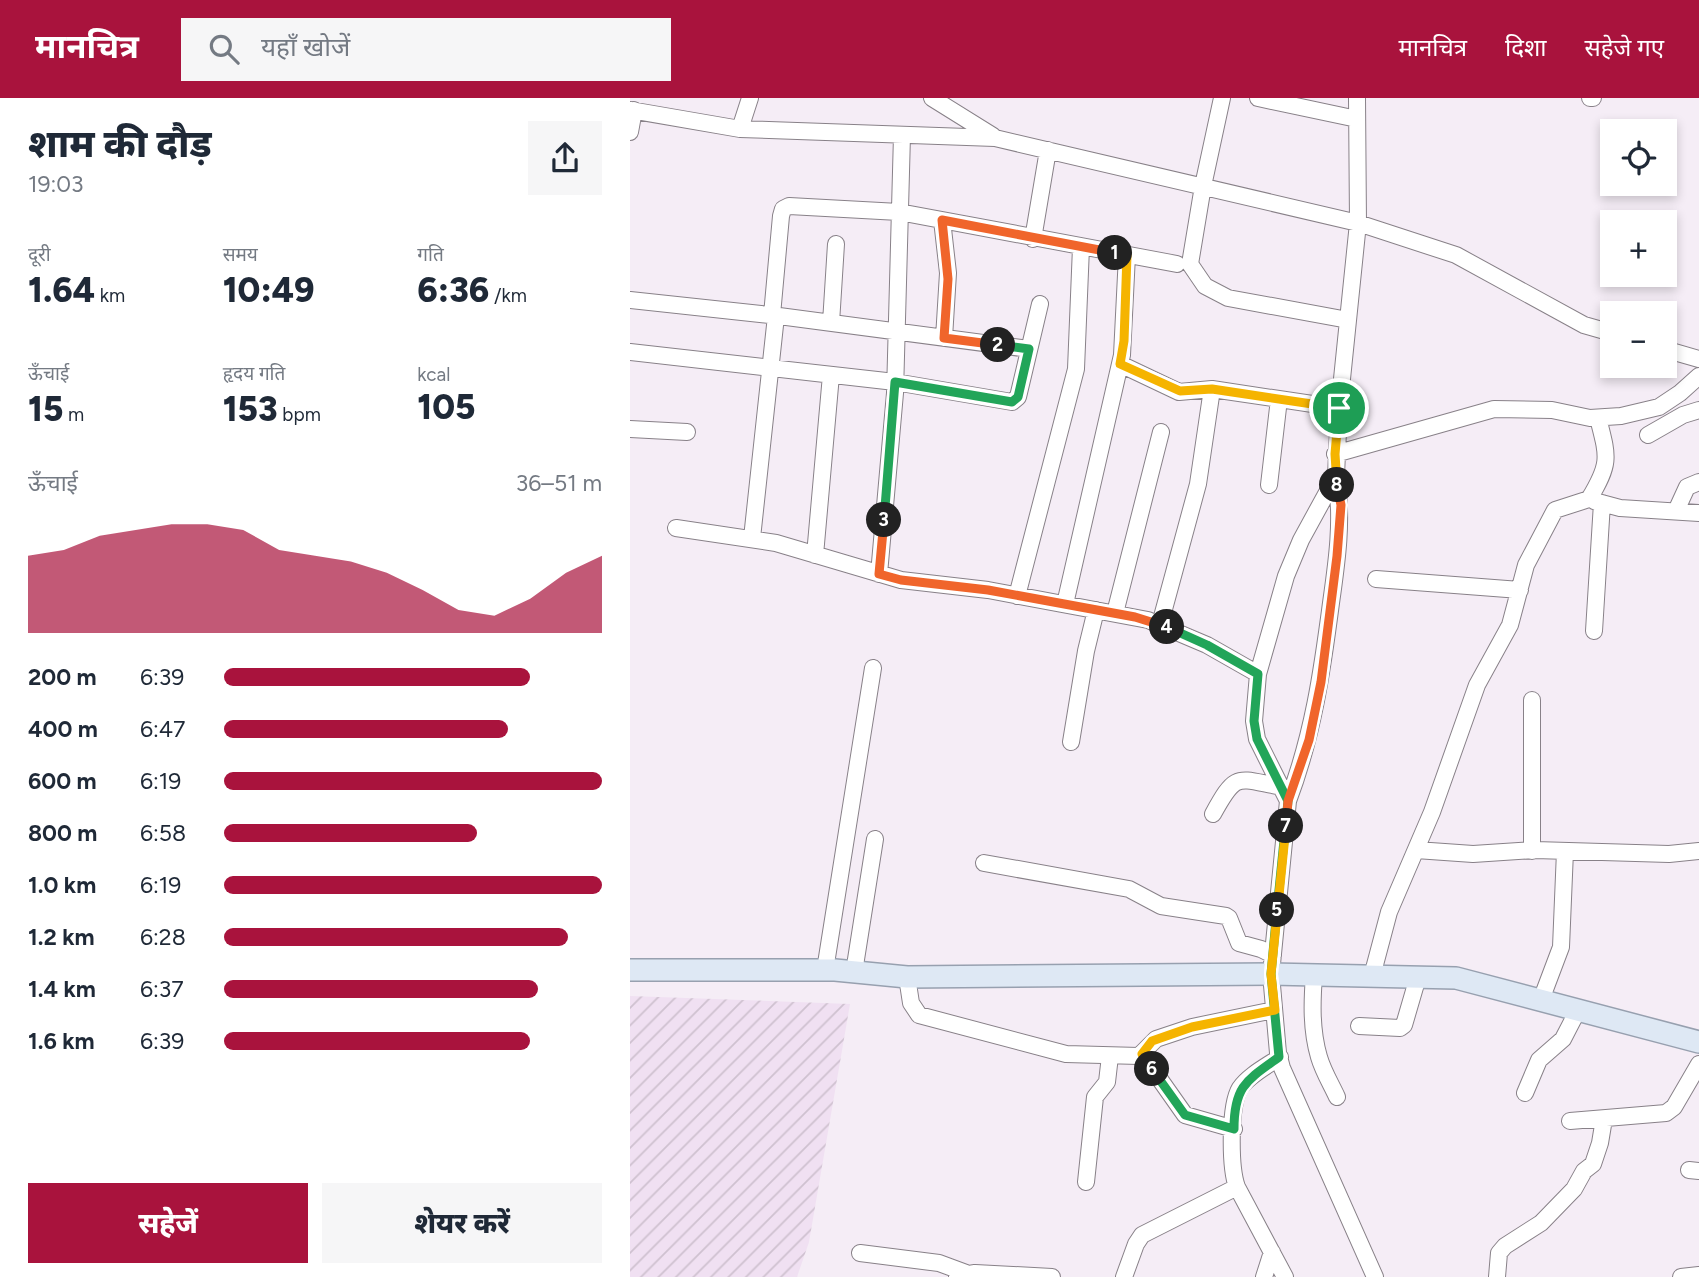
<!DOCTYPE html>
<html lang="hi">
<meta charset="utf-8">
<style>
body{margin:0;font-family:Figtree,"Noto Sans Devanagari",sans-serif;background:#f6f6f7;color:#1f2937;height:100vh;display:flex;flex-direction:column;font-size:26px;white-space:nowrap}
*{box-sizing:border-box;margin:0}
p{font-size:23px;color:#747a83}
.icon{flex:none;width:38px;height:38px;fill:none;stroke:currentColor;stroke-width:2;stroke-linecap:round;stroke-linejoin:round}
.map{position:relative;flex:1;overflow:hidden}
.sheet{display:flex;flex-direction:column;background:#fff;width:630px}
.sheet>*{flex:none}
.controls{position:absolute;left:970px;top:21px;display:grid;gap:14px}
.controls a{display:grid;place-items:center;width:77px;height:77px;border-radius:0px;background:#fff;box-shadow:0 4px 10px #0003;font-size:35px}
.pin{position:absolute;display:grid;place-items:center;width:60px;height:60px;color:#fff;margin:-30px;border:4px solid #fff;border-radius:50%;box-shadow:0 2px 7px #0007}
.km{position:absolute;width:35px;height:35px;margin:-18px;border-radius:50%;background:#222;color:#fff;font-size:19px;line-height:35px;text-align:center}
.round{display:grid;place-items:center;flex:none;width:74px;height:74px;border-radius:0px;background:#f6f6f7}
.headline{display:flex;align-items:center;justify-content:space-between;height:119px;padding:0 28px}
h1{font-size:38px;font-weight:800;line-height:52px}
.metrics{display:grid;grid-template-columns:repeat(3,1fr);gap:10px;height:119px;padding:7px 28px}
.metrics div{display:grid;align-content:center}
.metrics b{font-size:35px;font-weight:800}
.metrics small{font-size:19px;font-weight:400}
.metrics p{font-size:19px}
.chart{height:196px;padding:14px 28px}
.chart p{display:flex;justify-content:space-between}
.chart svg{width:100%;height:126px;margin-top:7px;fill:#a9133d;opacity:.7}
.primary-button{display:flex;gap:14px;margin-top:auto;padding:14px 28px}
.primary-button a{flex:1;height:80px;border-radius:0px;background:#a9133d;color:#fff;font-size:28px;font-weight:800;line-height:80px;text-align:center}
.primary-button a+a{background:#f6f6f7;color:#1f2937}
ul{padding:0 28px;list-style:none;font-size:23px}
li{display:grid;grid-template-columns:112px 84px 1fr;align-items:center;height:52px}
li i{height:18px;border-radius:9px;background:#a9133d}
header{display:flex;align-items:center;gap:42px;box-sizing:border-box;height:98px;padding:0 35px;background:#a9133d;color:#fff}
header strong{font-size:33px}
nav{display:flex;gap:38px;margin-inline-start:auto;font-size:24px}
.search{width:490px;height:63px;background:#f6f6f7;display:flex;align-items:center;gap:18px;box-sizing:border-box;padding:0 24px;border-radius:0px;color:#747a83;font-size:26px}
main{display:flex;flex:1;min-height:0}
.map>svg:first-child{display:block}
.industrial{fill:url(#industrial-furrows)}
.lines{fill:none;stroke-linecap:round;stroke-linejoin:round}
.minor-casing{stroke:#888188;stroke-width:18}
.major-casing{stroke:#97a0af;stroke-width:24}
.minor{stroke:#fff;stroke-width:16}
.major{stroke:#dee8f4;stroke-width:21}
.split-1-casing{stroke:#fff;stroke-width:14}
.split-2-casing{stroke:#fff;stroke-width:14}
.split-3-casing{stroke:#fff;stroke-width:14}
.split-4-casing{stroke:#fff;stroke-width:14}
.split-5-casing{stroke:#fff;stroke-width:14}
.split-6-casing{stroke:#fff;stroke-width:14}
.split-7-casing{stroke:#fff;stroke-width:14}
.split-8-casing{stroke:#fff;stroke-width:14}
.split-9-casing{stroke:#fff;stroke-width:14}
.split-1{stroke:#f5b400;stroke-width:9}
.split-2{stroke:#f0652b;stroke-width:9}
.split-3{stroke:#22a559;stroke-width:9}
.split-4{stroke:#f0652b;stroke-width:9}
.split-5{stroke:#22a559;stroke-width:9}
.split-6{stroke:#22a559;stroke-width:9}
.split-7{stroke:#f5b400;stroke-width:9}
.split-8{stroke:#f0652b;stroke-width:9}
.split-9{stroke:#f5b400;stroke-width:9}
</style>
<header>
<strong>मानचित्र</strong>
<div class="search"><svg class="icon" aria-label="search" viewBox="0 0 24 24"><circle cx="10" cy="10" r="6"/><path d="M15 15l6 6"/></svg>यहाँ खोजें</div>
<nav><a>मानचित्र</a><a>दिशा</a><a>सहेजे गए</a></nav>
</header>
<main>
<section class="sheet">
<div class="headline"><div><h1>शाम की दौड़</h1><p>19:03</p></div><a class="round"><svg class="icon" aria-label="share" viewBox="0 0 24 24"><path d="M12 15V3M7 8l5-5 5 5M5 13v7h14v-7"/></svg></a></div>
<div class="metrics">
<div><p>दूरी</p><b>1.64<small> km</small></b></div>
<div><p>समय</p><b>10:49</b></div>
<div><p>गति</p><b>6:36<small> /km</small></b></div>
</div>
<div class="metrics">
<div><p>ऊँचाई</p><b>15<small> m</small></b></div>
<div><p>हृदय गति</p><b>153<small> bpm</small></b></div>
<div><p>kcal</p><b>105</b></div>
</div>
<div class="chart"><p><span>ऊँचाई</span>36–51 m</p>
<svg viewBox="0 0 160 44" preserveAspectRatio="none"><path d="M0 44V17L10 15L20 10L30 8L40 6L50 6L60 8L70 15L80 17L90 19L100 23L110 29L120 36L130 38L140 32L150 23L160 17V44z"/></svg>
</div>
<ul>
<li><b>200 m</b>6:39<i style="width:81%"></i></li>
<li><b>400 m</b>6:47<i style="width:75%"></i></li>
<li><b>600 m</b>6:19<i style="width:100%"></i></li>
<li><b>800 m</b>6:58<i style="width:67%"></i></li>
<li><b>1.0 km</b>6:19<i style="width:100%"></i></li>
<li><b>1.2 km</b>6:28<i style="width:91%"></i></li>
<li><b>1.4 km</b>6:37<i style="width:83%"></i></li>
<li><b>1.6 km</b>6:39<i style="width:81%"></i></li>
</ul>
<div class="primary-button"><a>सहेजें</a><a>शेयर करें</a></div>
</section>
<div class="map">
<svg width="1069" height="1179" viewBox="0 0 1069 1179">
<defs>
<pattern id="industrial-furrows" width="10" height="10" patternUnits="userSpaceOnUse" patternTransform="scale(1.75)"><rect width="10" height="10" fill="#f0e0f2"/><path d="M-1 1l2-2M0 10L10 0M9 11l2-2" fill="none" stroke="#cfc1d0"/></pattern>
</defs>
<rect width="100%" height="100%" fill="#f5edf6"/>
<!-- industrial -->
<path class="industrial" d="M0,898l220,8 -41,238 -12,35h-167z"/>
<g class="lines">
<defs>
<path id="minor" d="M302,0l61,38
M592,0l-19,88 -13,78 15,22 23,12 120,22
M628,0l99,21
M727,0l1,125 -19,185 -3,68 -35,64 -15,36 -28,98 -4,47 3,18 31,62 -17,173 7,79 4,15 93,209
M960,0h3
M0,12l110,19 255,9 363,85 98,32 128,70 28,8
M110,31l10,-31
M0,34l4,-22
M312,122l6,53 -4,65
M403,141l15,-89
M0,202l149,16 250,33
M142,217l9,-99 2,-7 6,-3 110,6 278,52
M201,225l5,-79
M1034,251l35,10
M0,254l265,30 117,20 6,-5 22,-93
M490,266l59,28 33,-3 127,19
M0,331l57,3
M1018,337l35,-20 16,-5
M705,356l159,-45 58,1 38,8 31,-2 38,-9 21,-14 19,-17
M639,387l10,-86
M964,403l26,7 79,5
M1046,413l11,-24 12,-5
M46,430l100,15 125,37 87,10 160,30 59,25 51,29
M122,440l24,-222
M185,457l16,-180
M249,476l16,-181 7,-258
M746,481l144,11
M387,498l59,-227 5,-122
M435,506l57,-249 5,-100
M485,515l46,-181
M530,526l38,-140 14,-95
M964,533l8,-128
M441,644l15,-91 10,-41
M658,703c25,-66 34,-129 43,-198 6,-42 12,-84 5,-127
M583,716c24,-44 24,-35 70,-27
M786,752l57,4 62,-4 134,4 30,-3
M902,753v-151
M354,765l145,26 32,17 65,10 3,2 10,25 22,6 12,6
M195,872l48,-302
M224,874l21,-133
M684,877c-2,27 -3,55 5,82 4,14 12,27 18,40
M742,878l17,-64 43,-100 45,-127 33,-60 16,-60 29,-55 34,-11c22,-36 19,-42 9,-81
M277,879l4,26 8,12 147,39 73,2 17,-17 36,-12 82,-17
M911,902l20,-53 4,-96
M729,928l41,2 4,-3 14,-48
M512,956l43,61 49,14
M650,959c-13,9 -31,18 -40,31 -11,18 -10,80 -3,99l48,90
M895,995l14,-33 24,-21 15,-29
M940,1023l96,-8 8,-6 25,-43
M1059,1072l10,1
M456,1084l9,-85 12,-15 3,-26
M230,1155l79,10 27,10
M327,1178l18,-3 77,4
M494,1179l12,-33 6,-9 95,-48
M634,1179l8,-25
M867,1179l2,-24 6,-7 36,-23 33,-34 10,-18 9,-7 7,-21 4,-24
M1051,1179l18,-2"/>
<path id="major" d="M0,872h205l72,7 364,-3 185,4 243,64"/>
</defs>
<!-- minor casing -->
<use href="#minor" class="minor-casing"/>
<!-- major casing -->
<use href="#major" class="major-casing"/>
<!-- minor -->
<use href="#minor" class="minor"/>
<!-- major -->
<use href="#major" class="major"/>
</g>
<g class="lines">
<defs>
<path id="split-1" d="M485,155l12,2 -3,86 -4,23 60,27 32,-2 127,19"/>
<path id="split-2" d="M368,247l-54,-7 4,-59 -6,-59 173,33"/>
<path id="split-3" d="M254,422l11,-138 117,20 6,-5 11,-48 -31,-4"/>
<path id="split-4" d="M254,422l-5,54 22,6 87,10 147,27 32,10"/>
<path id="split-5" d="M537,529l40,18 51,29 -4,47 3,18 31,62 -11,109"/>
<path id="split-6" d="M522,971l33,46 49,14c0,-43 13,-49 45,-72l-8,-83 6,-64"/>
<path id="split-7" d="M522,971l-10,-15 10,-13 40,-14 83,-17 -4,-36 15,-148"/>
<path id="split-8" d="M656,728l2,-25 21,-61 12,-58 16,-126 4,-51 -4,-20"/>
<path id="split-9" d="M707,387l-2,-31 4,-46"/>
</defs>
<!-- split-1 casing -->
<use href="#split-1" class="split-1-casing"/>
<!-- split-2 casing -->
<use href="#split-2" class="split-2-casing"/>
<!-- split-3 casing -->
<use href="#split-3" class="split-3-casing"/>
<!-- split-4 casing -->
<use href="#split-4" class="split-4-casing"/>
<!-- split-5 casing -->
<use href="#split-5" class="split-5-casing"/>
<!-- split-6 casing -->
<use href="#split-6" class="split-6-casing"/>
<!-- split-7 casing -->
<use href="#split-7" class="split-7-casing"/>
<!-- split-8 casing -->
<use href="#split-8" class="split-8-casing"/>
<!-- split-9 casing -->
<use href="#split-9" class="split-9-casing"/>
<!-- split-1 -->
<use href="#split-1" class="split-1"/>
<!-- split-2 -->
<use href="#split-2" class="split-2"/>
<!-- split-3 -->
<use href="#split-3" class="split-3"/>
<!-- split-4 -->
<use href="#split-4" class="split-4"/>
<!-- split-5 -->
<use href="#split-5" class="split-5"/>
<!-- split-6 -->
<use href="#split-6" class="split-6"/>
<!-- split-7 -->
<use href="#split-7" class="split-7"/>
<!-- split-8 -->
<use href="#split-8" class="split-8"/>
<!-- split-9 -->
<use href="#split-9" class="split-9"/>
</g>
</svg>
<div class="controls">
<a><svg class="icon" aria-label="locate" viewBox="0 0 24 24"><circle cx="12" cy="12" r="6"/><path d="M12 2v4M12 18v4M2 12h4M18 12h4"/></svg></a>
<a>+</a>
<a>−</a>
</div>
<div class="pin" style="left:709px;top:310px;background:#1e9e55"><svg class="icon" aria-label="arrive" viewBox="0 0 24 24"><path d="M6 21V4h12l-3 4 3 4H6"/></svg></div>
<b class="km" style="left:485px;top:155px">1</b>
<b class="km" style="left:368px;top:247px">2</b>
<b class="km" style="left:254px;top:422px">3</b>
<b class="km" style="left:537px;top:529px">4</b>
<b class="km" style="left:647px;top:812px">5</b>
<b class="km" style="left:522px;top:971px">6</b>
<b class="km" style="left:656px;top:728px">7</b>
<b class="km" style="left:707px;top:387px">8</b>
</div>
</main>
